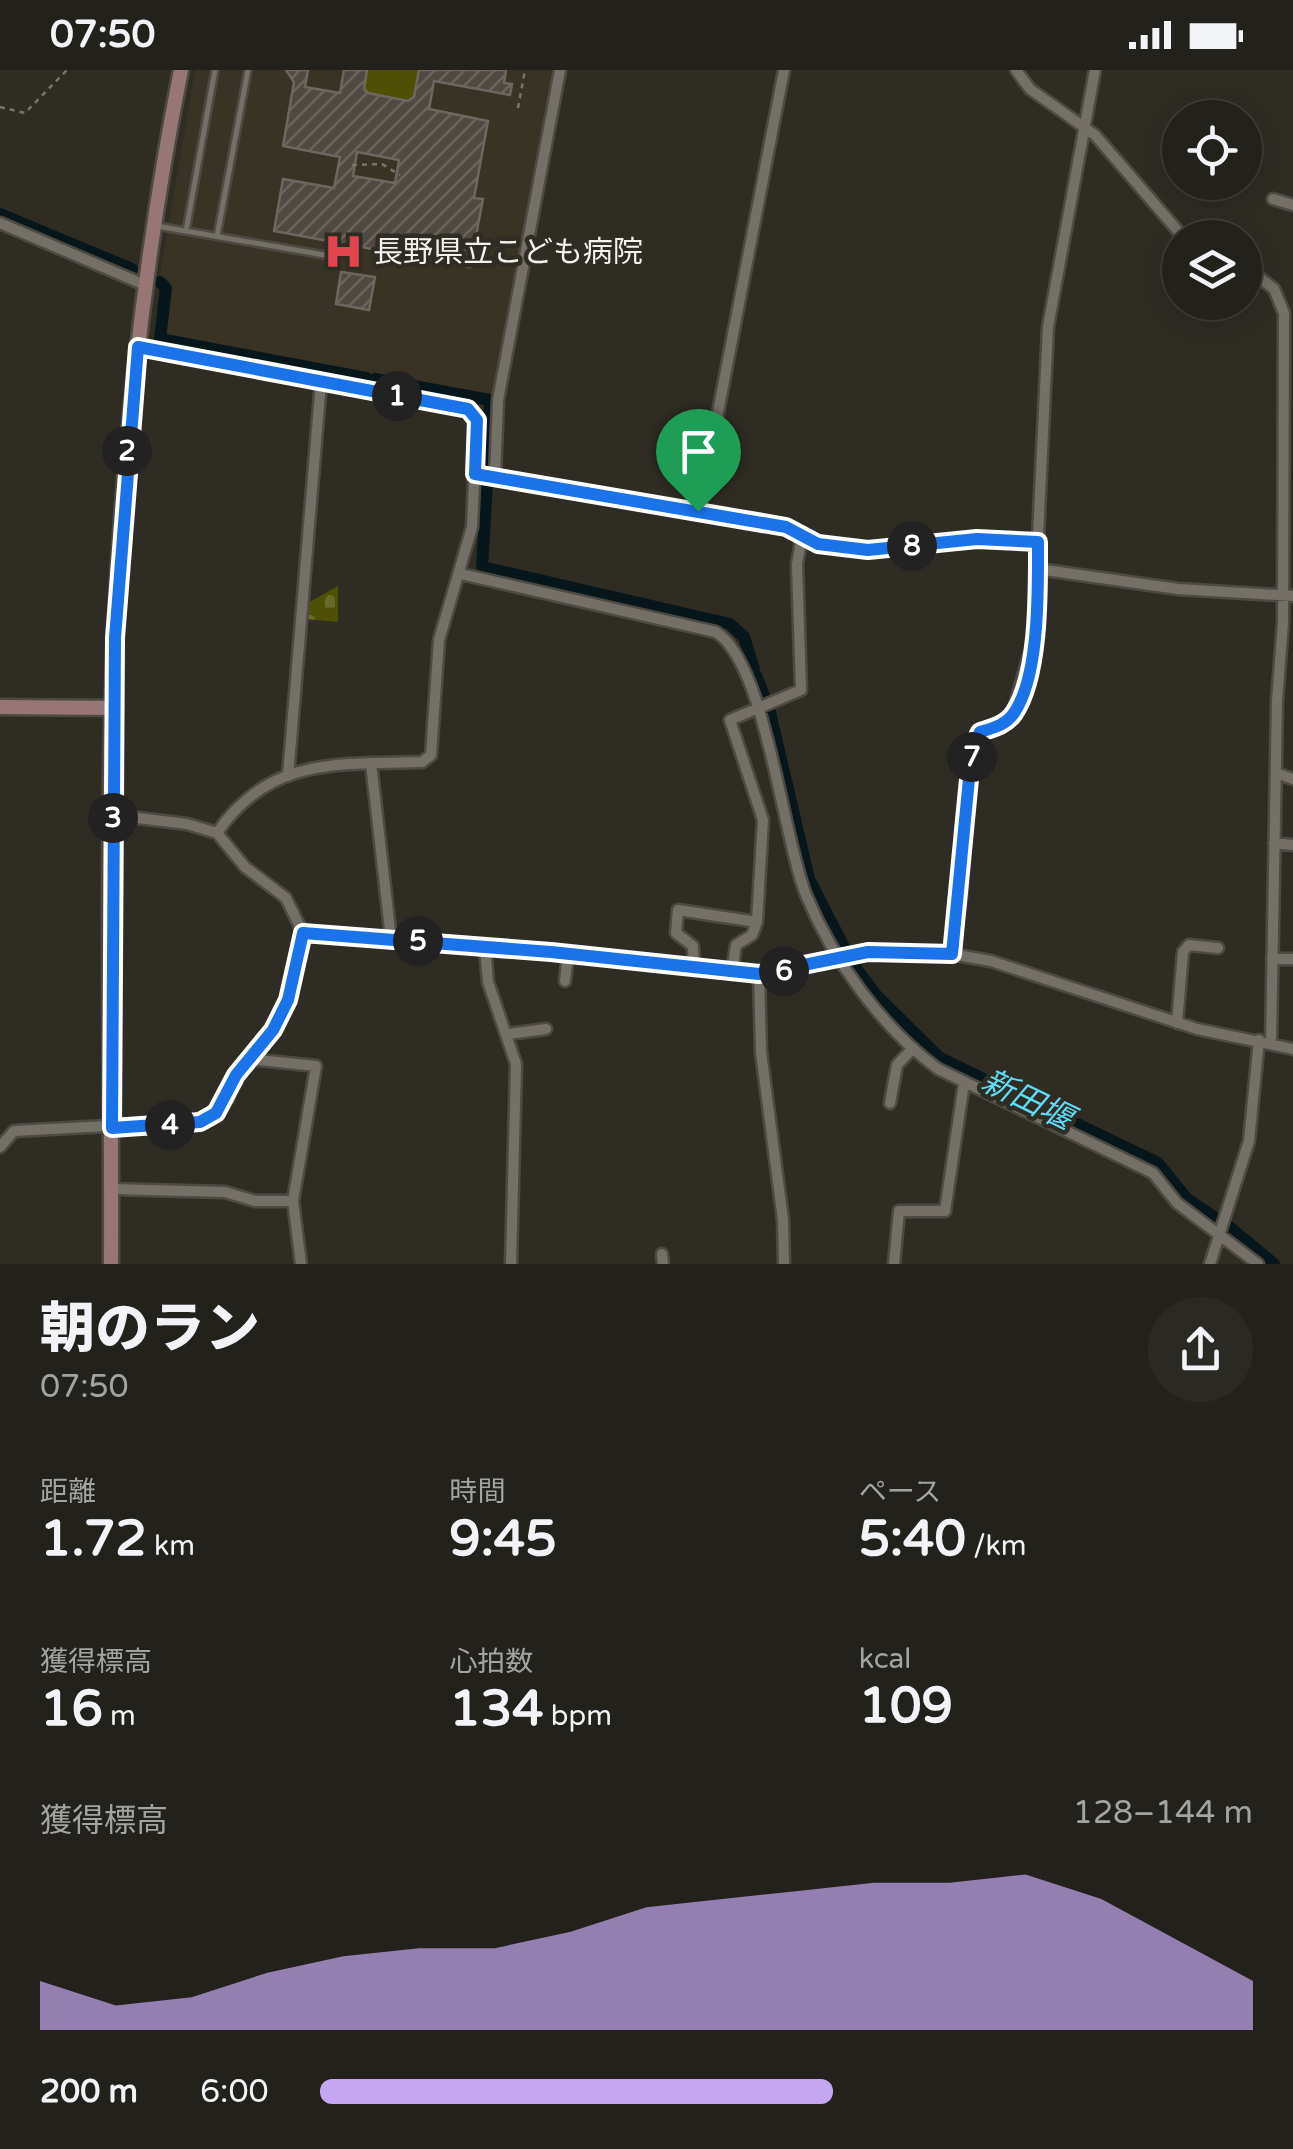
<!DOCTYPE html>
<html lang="ja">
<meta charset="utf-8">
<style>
body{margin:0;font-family:"Varela Round","Noto Sans JP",sans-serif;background:#2b2924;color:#f1f3f6;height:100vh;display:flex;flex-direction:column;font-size:38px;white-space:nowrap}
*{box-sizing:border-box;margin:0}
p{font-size:32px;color:#a3a3a3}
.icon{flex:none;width:55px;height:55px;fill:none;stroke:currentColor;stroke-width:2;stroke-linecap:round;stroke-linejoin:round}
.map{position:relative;height:1194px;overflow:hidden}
.drawer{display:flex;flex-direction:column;background:#23211b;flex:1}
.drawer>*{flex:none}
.buttons{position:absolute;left:1162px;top:30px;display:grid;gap:20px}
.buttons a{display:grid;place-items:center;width:100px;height:100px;border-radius:50%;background:#23211b;box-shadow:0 5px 25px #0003,0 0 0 2px #403e3a;font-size:50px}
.pin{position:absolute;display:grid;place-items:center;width:85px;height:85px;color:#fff;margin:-102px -42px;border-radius:50% 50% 50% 0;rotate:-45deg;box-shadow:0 0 10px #0007}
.pin .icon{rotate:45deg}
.km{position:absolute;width:50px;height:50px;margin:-25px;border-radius:50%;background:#222;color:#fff;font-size:28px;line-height:50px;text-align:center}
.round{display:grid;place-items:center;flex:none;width:105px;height:105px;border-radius:52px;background:#2b2924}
.overview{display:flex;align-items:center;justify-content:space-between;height:170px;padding:0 40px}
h1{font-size:55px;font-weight:800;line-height:75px}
.metrics{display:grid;grid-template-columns:repeat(3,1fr);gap:15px;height:170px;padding:10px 40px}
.metrics div{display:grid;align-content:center}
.metrics b{font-size:50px;font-weight:800}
.metrics small{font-size:28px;font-weight:400}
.metrics p{font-size:28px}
.chart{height:280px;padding:20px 40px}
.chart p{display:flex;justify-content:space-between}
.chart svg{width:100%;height:180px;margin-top:10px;fill:#c5a7f1;opacity:.7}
ul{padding:0 40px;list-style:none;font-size:32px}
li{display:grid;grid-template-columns:160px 120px 1fr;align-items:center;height:75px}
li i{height:25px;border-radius:12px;background:#c5a7f1}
.status{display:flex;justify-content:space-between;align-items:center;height:70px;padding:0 50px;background:#23211b;direction:ltr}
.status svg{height:28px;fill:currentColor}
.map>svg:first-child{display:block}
.built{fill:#383325}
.cemetery{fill:url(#cemetery-stones)}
.green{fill:#4e5104}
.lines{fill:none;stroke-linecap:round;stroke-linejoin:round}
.canal{stroke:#07161a;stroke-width:12}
.building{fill:url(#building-hatch);stroke:#6e665f;stroke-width:2.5;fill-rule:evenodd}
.lane-casing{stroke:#4d4a43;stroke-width:10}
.street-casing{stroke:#4d4a43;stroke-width:15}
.secondary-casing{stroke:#4d4a43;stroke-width:19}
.path{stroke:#78756e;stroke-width:2.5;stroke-dasharray:5 5;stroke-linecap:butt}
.lane{stroke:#747067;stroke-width:5}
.street{stroke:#747067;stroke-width:10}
.secondary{stroke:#967775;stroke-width:14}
.route-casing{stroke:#fff;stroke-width:20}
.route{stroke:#1a73e8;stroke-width:12}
.labels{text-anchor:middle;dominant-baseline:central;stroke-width:9;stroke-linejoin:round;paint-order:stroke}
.poi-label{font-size:30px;fill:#f3f1ec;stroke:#2f2c24;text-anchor:start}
.water-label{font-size:32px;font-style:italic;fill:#5edbf5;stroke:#2f2c24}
</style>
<div class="status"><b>07:50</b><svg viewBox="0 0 49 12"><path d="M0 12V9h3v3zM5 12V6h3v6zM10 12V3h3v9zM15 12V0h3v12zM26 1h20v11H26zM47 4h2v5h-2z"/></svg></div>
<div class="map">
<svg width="1293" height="1194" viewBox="0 0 1293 1194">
<defs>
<pattern id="cemetery-stones" width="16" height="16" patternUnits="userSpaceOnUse" patternTransform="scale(2.5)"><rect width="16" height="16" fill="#4e5104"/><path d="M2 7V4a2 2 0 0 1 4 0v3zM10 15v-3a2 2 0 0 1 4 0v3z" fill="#686a29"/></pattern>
<pattern id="building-hatch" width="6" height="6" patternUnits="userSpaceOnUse" patternTransform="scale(2.5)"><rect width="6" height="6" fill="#504941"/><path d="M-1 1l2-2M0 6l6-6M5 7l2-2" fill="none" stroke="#6a645d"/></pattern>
</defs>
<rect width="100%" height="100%" fill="#2f2c24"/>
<!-- built -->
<path class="built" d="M195,0h361l-62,328 -331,-64 6,-50 -9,-8z"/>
<!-- cemetery -->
<path class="cemetery" d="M338,516v36l-32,-3 2,-16z"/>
<!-- green -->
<path class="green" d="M367,0h52l-5,27 -6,4 -40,-8 -4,-4z"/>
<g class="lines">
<!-- canal -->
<path class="canal" d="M0,144l132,55
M160,212l6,6 -6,51 206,39
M375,309l115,21 -2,69
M487,413l-5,84 248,57 14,13 10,32
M757,607l7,19
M769,638l40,171 37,72
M851,891l25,34 64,63 218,105 29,36 30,20
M1228,1156l46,38"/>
</g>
<!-- building -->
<path class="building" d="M286,0h22l-3,17 35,6 4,-23h23l-3,19 4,4 40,8 6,-4 5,-27h87l-2,13 8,1 -2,11 -76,-14 -5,28 59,12 -14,77 9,1 -13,68 -196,-36 9,-52 51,9 6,-31 -57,-11 11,-64zM357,82l42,8 -4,23 -42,-7z
M341,202l34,5 -6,33 -33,-6z"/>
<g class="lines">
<defs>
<path id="lane" d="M157,156l173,30
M186,161l29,-161
M217,166l31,-166"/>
<path id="street" d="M1016,0l14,19 65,46 89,103
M1273,129l20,6
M0,153l145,62
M1245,196l29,23 10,24 -1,309 -6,79 -6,342
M138,277l330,62 9,10 -5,108 -33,113 -8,115 -9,7c-83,2 -154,-5 -205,71
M475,404l311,53 32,17 50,6 109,-11 61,3
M495,407l3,-77 62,-330
M699,441l85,-441
M1038,499l140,20 115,7
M461,504l255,58c50,32 66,203 90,263 27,65 75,132 132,174l215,104 24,30 81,61
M371,693l20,176
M1276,703l17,6
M288,706l33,-394
M1274,773l19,2
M303,863l248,18 208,23 110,-21 82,1 40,7 206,68 96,20
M485,877l3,35 28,82 -5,200
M951,884l10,-57 11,-149 8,-16 32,-16 21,-75 15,-314 47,-257
M1272,889h21
M694,899l-1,-23 -17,-13 2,-23 79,12
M732,902l4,-27 16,-10 5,-13 6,-102 -33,-100 71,-30 -4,-126 5,-28
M759,904l2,78 22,168 1,44
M565,911l3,-28
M1177,953l6,-71 6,-7 29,3
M508,964l38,-5
M250,989l66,7 -23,135
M890,1033l7,-38 16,-17
M0,1077l14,-16 186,-10 27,-21 9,-25 37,-45 15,-30 15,-67 -17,-35 -41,-31 -28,-34 -30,-9 -74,-9
M111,1119l114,3 30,9h38l8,63
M662,1184l1,10
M894,1194l5,-53h46l19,-128
M1210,1194l39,-123 10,-101"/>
<path id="secondary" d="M0,637l114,1
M111,1194c1,-209 -5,-420 4,-630 9,-189 29,-378 66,-564"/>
</defs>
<!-- lane casing -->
<use href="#lane" class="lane-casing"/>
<!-- street casing -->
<use href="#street" class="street-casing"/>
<!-- secondary casing -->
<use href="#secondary" class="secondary-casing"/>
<!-- path -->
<path class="path" d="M0,37l25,6 42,-43
M518,38l7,-38
M352,95l30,-1 18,11"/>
<!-- lane -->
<use href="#lane" class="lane"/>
<!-- street -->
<use href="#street" class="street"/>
<!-- secondary -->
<use href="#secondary" class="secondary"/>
</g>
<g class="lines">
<defs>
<path id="route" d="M138,277l330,62 9,11 -2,54 311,53 32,17 50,6 109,-11 61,3c0,46 2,133 -24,171 -8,12 -21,15 -34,19l-8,16 -20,206 -84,-2 -109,22 -208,-22 -248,-19 -15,67 -15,30 -37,45 -20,38 -16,9 -88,6 3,-490z"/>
</defs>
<!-- route casing -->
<use href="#route" class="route-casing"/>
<!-- route -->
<use href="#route" class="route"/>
</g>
<!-- icons -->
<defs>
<symbol id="hospital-bare" viewBox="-9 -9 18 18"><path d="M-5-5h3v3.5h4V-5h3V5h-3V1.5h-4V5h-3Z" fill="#e0444e" stroke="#2f2c24" stroke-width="2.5" paint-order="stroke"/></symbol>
</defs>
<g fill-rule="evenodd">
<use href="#hospital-bare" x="316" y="154" width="55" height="55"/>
</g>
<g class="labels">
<!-- poi labels -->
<g class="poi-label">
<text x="373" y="182">長野県立こども病院</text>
</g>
<!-- water labels -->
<g class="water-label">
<text transform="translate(1027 1030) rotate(26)">新田堰</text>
</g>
</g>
</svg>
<div class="buttons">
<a><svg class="icon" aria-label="locate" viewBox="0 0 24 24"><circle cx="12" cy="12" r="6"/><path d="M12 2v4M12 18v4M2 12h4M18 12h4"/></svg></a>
<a><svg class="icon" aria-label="layers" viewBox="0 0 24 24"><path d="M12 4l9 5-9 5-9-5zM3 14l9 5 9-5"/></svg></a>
</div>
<div class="pin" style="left:698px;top:441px;background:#1e9e55"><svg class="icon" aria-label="arrive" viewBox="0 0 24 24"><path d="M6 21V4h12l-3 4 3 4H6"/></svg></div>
<b class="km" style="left:397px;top:326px">1</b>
<b class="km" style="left:127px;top:381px">2</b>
<b class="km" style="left:113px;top:748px">3</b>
<b class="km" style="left:170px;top:1055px">4</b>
<b class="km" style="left:418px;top:871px">5</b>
<b class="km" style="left:784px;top:901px">6</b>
<b class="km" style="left:972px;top:687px">7</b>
<b class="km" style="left:912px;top:476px">8</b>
</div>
<section class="drawer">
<div class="overview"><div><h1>朝のラン</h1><p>07:50</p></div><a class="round"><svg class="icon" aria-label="share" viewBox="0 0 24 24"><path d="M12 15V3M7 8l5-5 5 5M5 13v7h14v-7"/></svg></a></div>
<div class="metrics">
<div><p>距離</p><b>1.72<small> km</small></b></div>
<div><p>時間</p><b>9:45</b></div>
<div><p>ペース</p><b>5:40<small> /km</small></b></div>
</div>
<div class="metrics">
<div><p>獲得標高</p><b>16<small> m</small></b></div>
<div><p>心拍数</p><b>134<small> bpm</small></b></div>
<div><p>kcal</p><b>109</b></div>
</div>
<div class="chart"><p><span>獲得標高</span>128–144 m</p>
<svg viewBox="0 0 160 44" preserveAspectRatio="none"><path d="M0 44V32L10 38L20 36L30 30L40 26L50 24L60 24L70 20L80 14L90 12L100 10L110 8L120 8L130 6L140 12L150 22L160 32V44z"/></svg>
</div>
<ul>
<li><b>200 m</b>6:00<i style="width:55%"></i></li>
</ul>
</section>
